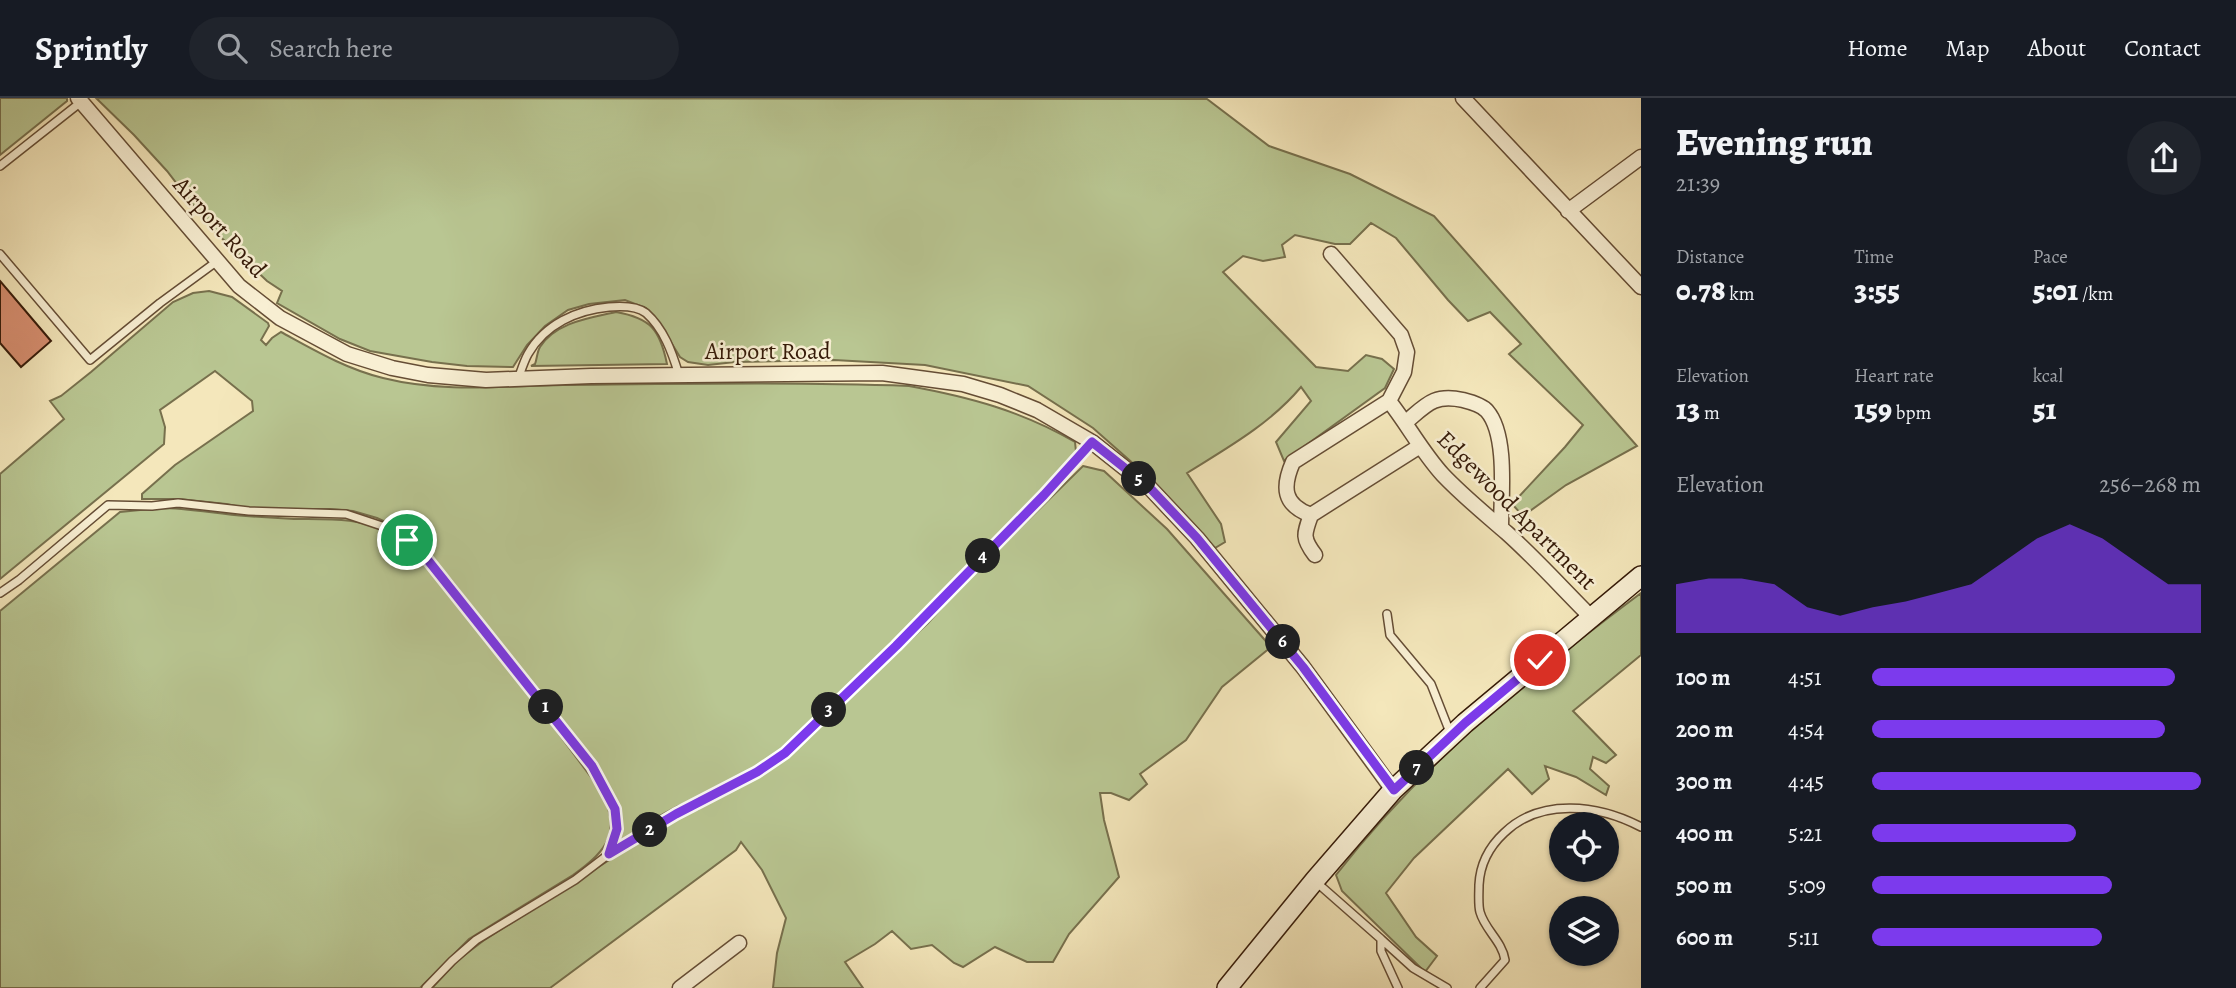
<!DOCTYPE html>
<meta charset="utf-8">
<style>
body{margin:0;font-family:Alegreya,serif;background:#20242c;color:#f1f3f6;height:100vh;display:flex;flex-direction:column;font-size:26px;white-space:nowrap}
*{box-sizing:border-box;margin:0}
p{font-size:23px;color:#9ea1a6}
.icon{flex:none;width:38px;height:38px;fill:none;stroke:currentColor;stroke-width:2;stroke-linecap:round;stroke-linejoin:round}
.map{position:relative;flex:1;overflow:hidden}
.side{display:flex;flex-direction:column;background:#171b24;width:595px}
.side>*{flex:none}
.controls{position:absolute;left:1549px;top:714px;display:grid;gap:14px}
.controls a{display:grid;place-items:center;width:70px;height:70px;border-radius:50%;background:#171b24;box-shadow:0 2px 5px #0004;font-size:35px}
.pin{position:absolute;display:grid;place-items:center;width:60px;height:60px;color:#fff;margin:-30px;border:4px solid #fff;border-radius:50%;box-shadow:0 2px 7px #0007}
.km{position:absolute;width:35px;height:35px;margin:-18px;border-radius:50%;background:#222;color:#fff;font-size:19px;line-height:35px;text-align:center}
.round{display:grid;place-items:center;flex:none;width:74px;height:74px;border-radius:37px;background:#20242c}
.summary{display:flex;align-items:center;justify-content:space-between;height:119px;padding:0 35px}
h1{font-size:38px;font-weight:800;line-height:52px}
.figures{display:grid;grid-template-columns:repeat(3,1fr);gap:10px;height:119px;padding:7px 35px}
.figures div{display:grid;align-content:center}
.figures b{font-size:30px;font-weight:800}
.figures small{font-size:19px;font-weight:400}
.figures p{font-size:19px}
.chart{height:196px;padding:14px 35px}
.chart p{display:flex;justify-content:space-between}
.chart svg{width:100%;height:126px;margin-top:7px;fill:#7c3aed;opacity:.7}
ul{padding:0 35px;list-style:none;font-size:23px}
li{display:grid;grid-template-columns:112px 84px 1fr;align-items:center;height:52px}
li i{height:18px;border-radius:9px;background:#7c3aed}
header{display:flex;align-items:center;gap:42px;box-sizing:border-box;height:98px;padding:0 35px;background:#171b24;border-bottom:2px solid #363941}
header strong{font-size:33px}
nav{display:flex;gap:38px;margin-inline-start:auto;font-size:24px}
.search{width:490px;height:63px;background:#20242c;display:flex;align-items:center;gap:18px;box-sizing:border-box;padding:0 24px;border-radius:38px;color:#9ea1a6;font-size:26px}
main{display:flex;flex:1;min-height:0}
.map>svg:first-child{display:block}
.green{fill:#b9c692;stroke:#77704d;stroke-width:2}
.building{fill:#d78e70;stroke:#351a08;stroke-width:2}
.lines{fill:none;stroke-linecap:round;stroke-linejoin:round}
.lane-casing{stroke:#654d35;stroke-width:10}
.street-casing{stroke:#654d35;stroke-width:17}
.secondary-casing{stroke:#351a08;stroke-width:22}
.lane{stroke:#f8efd3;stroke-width:7}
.street{stroke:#f8efd3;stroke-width:14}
.secondary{stroke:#f8efd3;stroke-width:19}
.route-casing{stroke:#fff;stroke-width:14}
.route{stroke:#7c3aed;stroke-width:9}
.labels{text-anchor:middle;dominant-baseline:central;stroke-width:5;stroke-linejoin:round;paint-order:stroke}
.street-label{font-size:24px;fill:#351a08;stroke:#f8efd3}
</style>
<header>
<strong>Sprintly</strong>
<div class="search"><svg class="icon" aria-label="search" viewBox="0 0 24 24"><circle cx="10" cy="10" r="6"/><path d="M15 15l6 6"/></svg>Search here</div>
<nav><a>Home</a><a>Map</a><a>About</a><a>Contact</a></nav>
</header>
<main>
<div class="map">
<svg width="1641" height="890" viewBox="0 0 1641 890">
<rect width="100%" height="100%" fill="#f4e7bb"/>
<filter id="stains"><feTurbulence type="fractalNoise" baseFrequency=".00286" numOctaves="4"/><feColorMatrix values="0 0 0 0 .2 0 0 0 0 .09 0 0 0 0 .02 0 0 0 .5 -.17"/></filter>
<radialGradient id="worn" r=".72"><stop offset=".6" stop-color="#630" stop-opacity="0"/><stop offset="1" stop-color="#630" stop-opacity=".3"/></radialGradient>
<!-- green -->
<path class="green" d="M0,0h67v3l-67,54z
M96,0l1111,1 62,47 81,28 84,42 203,230 -71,39 -43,31 -11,-12 53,-57 18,-22 -74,-71 12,-10 -31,-32 -22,9 -20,-21 -52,-62 -25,-15 -21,21h-15l-40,-9 -13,10 3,12 -22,4 -20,-5 -20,16 93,95 32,4 18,-16 16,4 12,10 -9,19 -101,73 -8,-19 35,-41 -10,-14c-31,37 -74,61 -114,86l34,51 4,18 -10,6 -79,-82 -43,-38 -65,-42 -103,-21 -91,-5 -99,2 -27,3 -20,-3 -8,-5 -22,-36 -12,-13 -21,-8 -36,4 -21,6 -23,16 -18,19 -14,22 -46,-1 -35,-4 -62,-11 -30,-12 -63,-36 5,-12 -15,-10 -57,-54 -43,-56 -33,-36z
M209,193l23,6 36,26 1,3 -8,14 5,5 6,-7 9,-6c33,18 65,37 102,46 60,15 119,8 180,7 115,-1 231,-3 346,1 60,11 113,25 166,56l1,10 -39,43 -151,155 -103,99 -30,20 -64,32 -5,4 -6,1 -37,20 -3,5 -19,11c5,-24 -3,-41 -14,-63l-153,-198 -35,-38 -18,-15 -22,-10 -24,-7 -23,-2h-80l-24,-5 -47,-5h-37v-5l33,-29 78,-54 -1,-10 -37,-30 -55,39 5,17 -1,17 -164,135v-105l64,-55 -14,-18 11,-5 30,-24 82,-70 20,-9z
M616,214c35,6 44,18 51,52l-136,2 4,-2c2,-5 2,-12 5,-17 16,-25 50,-29 76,-35z
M1083,368l21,5 63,58 104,118 -49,40 -36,53 -46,34 7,10 -18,16 -18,-7h-11l4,27 15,57 -50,57 -16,28h-26l-32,-15 -32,20 -9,-4 -22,-18 -21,4 -19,-18 -17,13 -30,18 18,26h-90l4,-35 9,-35 -24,-48 -21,-28 -5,8 -186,138h-118l26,-28 25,-19 190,-122 20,-15 5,5 7,-7 20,-7 3,-6 59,-33 141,-133 33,-37z
M160,410c29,0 57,6 86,8 16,1 32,2 48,3 33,0 70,-2 99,16 12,8 22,18 33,28l95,120 81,109c19,40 6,59 -29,83l-104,64 -49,49h-420v-377l120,-99z
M1641,495v62l-68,56 43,44 -10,8 -13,-6 -3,12 19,17 -3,9 -30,-18 -31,-11 4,13 -17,15 -24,-25 -94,89 -28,35 30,44 21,19 -12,16 -83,-81 -6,-16c85,-110 194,-199 305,-282z"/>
<!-- building -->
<path class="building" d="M0,183l51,60 -30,26 -21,-24z"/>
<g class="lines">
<defs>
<path id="lane" d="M0,68l81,-64
M0,156l90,106 70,-57 56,-41
M518,281c3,-8 6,-18 10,-25 17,-30 49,-44 81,-47 11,-1 28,-1 37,6 18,16 26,39 33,62
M0,495l19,-13 89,-75 44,1 26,-3 71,8 97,3 42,14 19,12 20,19 165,207 23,43 2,20 -7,25
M1387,516l3,21 41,49 20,51
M1315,783l66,58v12l17,37
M1381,841l32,29 34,20
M426,890l26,-27 24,-21 99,-60 34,-26 67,-40 81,-42 28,-19 111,-107 148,-151 48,-53
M1480,890l25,-28c-3,-19 -20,-30 -25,-48 -2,-7 -1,-19 -1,-27 1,-21 10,-38 25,-52 37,-36 95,-28 137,-6"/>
<path id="street" d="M78,0l161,188 41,32 67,36 45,14 36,7 58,5 105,-4 291,-3 81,11 37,11 37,15 55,32 58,46 47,50 106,129 90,123
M1463,0l178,189
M1568,113l73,-54
M1331,156l70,81 6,17 -3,20 -15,29c19,24 33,51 54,74 20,21 42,39 64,58 29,26 56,56 84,84
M1406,324c21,-18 28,-28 57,-22 8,2 19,5 24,11 21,24 14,87 14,117
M1311,417c-28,-10 -29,-28 -18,-53l96,-61
M1311,417l109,-69
M1311,417c-7,19 -9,23 4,40
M680,890l59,-45"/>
<path id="secondary" d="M1227,890l88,-108 78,-90 72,-67 176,-147"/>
</defs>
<!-- lane casing -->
<use href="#lane" class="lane-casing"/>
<!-- street casing -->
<use href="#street" class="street-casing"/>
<!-- secondary casing -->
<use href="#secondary" class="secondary-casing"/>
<!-- lane -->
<use href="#lane" class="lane"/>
<!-- street -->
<use href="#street" class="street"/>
<!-- secondary -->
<use href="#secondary" class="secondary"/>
</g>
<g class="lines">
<defs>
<path id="route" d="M407,442l20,19 165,207 23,43 2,20 -8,25 67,-40 81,-42 28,-19 111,-107 148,-151 48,-53 58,46 47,50 106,129 91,123 71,-67 75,-63"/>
</defs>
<!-- route casing -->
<use href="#route" class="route-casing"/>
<!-- route -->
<use href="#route" class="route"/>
</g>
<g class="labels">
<!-- street labels -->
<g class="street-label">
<text transform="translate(220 129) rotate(48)">Airport Road</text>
<text x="768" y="253">Airport Road</text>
<text transform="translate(1517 412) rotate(45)">Edgewood Apartment</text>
</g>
</g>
<rect width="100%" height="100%" filter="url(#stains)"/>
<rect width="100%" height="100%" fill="url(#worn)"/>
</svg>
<div class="controls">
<a><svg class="icon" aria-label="locate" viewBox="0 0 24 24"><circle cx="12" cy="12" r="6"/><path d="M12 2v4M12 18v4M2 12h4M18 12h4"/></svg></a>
<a><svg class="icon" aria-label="layers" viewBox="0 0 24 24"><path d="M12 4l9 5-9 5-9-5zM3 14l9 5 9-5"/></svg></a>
</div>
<div class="pin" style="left:407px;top:442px;background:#1e9e55"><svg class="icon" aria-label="arrive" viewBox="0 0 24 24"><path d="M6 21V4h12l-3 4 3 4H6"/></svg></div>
<div class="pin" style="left:1540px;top:562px;background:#d93025"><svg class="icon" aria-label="check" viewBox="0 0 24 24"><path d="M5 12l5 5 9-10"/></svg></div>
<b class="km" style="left:546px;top:609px">1</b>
<b class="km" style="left:650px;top:732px">2</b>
<b class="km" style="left:829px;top:612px">3</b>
<b class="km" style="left:983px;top:458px">4</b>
<b class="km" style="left:1139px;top:381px">5</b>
<b class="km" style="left:1283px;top:544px">6</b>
<b class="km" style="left:1417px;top:670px">7</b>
</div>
<section class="side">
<div class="summary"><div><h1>Evening run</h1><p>21:39</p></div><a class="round"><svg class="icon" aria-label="share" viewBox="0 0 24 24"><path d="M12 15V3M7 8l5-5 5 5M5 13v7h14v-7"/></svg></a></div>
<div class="figures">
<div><p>Distance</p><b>0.78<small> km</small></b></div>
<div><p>Time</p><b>3:55</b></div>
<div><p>Pace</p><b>5:01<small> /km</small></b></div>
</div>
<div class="figures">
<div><p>Elevation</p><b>13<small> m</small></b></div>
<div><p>Heart rate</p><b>159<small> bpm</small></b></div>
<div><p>kcal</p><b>51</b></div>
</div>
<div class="chart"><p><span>Elevation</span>256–268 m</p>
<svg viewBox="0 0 160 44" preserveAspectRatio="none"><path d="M0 44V27L10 25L20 25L30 27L40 35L50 38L60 35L70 33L80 30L90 27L100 19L110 11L120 6L130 11L140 19L150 27L160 27V44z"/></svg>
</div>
<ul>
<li><b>100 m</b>4:51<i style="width:92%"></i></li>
<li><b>200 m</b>4:54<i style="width:89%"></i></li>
<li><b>300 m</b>4:45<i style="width:100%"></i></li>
<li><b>400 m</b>5:21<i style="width:62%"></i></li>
<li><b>500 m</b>5:09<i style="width:73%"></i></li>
<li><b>600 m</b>5:11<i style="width:70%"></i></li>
</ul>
</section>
</main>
